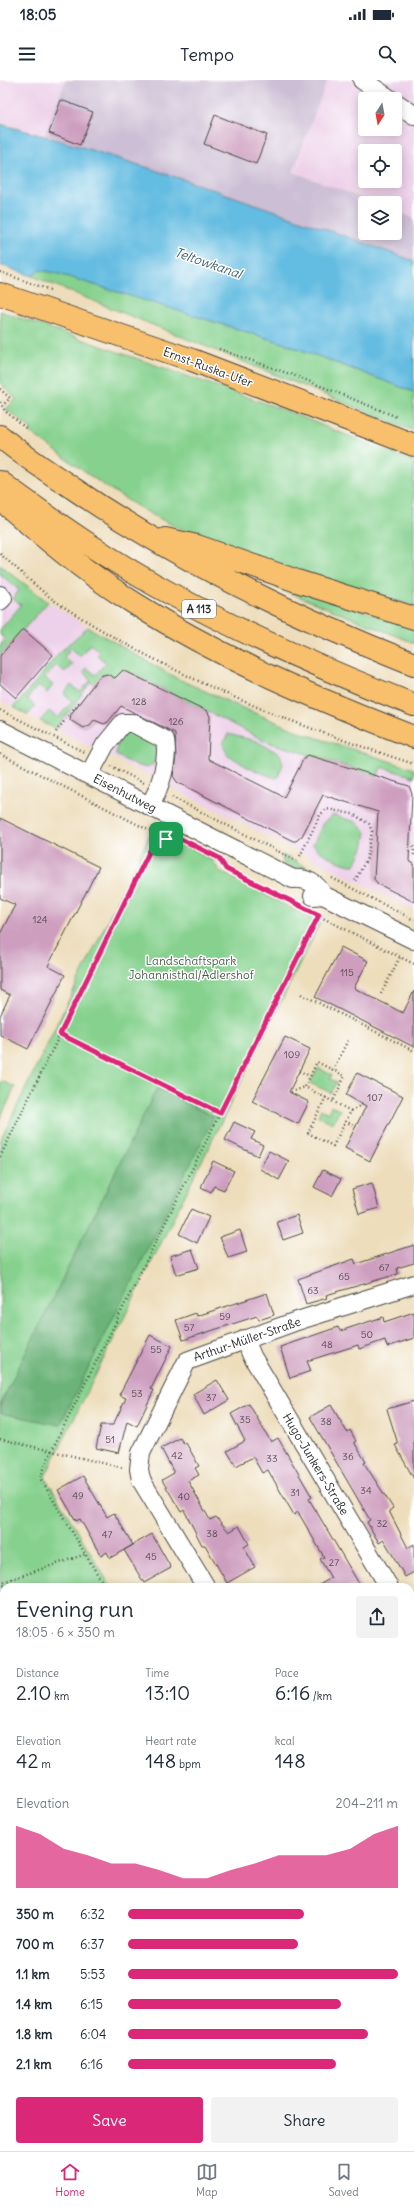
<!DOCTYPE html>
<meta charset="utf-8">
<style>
body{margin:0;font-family:Delius,sans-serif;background:#f2f2f3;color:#1f2937;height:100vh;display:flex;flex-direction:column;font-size:15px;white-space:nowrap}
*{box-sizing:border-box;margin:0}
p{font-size:13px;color:#747a83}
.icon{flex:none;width:22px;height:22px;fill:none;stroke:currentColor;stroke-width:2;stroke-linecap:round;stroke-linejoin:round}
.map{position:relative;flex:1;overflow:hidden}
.side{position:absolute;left:0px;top:1503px;width:414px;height:568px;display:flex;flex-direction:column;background:#fff;border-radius:12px 12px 0 0;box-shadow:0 2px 10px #0003}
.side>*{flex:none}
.needle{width:26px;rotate:191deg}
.tools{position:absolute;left:358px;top:12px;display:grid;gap:8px}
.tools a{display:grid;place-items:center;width:44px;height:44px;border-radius:4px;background:#fff;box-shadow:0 2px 10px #0003;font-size:20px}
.pin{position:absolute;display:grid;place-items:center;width:34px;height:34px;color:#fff;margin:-17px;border-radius:8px;box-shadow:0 2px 6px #0006}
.round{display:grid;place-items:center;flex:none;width:42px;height:42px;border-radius:4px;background:#f2f2f3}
.summary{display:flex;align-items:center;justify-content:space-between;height:68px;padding:0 16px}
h1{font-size:22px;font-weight:600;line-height:30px}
.stats{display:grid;grid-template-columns:repeat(3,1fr);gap:6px;height:68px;padding:4px 16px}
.stats div{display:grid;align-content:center}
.stats b{font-size:20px;font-weight:600}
.stats small{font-size:11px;font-weight:400}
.stats p{font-size:11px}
.chart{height:112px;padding:8px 16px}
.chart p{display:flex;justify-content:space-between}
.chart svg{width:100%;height:72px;margin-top:4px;fill:#db2777;opacity:.7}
.button{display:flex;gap:8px;margin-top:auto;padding:8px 16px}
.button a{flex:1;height:46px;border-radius:4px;background:#db2777;color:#fff;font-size:16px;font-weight:600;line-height:46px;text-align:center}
.button a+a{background:#f2f2f3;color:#1f2937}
ul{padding:0 16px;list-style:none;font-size:13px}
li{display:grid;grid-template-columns:64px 48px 1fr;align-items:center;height:30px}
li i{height:10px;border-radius:5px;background:#db2777}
.status{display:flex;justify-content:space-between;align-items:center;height:28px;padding:0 20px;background:#fff;direction:ltr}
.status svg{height:11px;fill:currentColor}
header{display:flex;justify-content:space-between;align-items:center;height:52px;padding:0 16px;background:#fff;font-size:18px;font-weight:600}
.tab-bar{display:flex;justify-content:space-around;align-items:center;height:56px;border-top:1px solid #e0e1e3;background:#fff;font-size:11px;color:#747a83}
.tab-bar a{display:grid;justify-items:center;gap:2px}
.tab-bar .active{color:#db2777}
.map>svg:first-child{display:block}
.built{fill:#edd0e9;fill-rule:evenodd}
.industrial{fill:#ccbed4}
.green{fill:#86d18e;stroke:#587e5c}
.forest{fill:#6cb379;stroke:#4c6f52}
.water{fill:#64bce1;stroke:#487486}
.building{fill:#ce9ebf}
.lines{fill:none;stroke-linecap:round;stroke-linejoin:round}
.minor-casing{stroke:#484641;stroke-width:20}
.major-casing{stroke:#484641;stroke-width:24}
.highway-casing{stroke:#484641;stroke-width:24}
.path{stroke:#484641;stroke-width:2.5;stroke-dasharray:1 3;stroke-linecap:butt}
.minor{stroke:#fff;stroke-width:18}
.major{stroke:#f8bf6c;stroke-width:22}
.highway{stroke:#f8bf6c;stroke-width:22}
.route-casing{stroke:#fff;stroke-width:8}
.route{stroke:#db2777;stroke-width:5}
.labels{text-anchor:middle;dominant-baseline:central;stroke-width:3;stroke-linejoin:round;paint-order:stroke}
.number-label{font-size:10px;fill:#544850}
.shield{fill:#fff;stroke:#6b6b6b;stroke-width:1}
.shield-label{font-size:11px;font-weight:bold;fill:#2b2b2b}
.street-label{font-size:12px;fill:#2b2b2b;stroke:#fff}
.park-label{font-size:12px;fill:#465d49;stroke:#fff}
.water-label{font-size:13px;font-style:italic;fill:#3f5e6b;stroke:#fff}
</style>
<div class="status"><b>18:05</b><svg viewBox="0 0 49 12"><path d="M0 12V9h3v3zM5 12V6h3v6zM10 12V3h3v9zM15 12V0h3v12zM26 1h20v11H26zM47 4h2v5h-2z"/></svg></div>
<header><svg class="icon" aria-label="menu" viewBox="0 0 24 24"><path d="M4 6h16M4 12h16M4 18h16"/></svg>Tempo<svg class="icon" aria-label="search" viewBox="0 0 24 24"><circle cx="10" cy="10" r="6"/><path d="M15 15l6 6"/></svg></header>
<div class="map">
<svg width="414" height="2071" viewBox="0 0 414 2071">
<rect width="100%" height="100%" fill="#fff"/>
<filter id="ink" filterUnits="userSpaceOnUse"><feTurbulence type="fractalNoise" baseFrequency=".025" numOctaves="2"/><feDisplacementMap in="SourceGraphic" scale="8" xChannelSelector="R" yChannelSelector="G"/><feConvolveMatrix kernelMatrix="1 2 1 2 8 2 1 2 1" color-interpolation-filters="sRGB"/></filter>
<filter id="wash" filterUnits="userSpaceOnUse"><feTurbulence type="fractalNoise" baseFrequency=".012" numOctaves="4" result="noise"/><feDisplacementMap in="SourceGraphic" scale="16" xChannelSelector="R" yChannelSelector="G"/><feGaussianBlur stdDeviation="0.9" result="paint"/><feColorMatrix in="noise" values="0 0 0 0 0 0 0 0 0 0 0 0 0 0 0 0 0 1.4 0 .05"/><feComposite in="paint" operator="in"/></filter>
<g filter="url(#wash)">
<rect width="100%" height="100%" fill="#edddbb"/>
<!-- built -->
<path class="built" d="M0,0h66l-22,56 -44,-14z
M327,0h87v138l-19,-7v-8h-20l-82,-31zM365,19h30v30h-30zM365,71h30v30h-30z
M0,485l48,37 62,39 68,38 127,55 109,35v141l-414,-209z"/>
<!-- industrial -->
<path class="industrial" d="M66,0h261l-34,92 82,31h-10v30h30v-22l19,7v43l-158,-57 -212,-68z"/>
<!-- green -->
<path class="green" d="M40,190l16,3 230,71 128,48v39l-382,-155z
M0,231l276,96 138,55v144c-87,-27 -184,-49 -263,-92 -43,-24 -82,-53 -121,-82l2,-3 -26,-20 10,-10 -16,-16z
M0,485l48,37 -48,54v-10l5,-7 -5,-4v-5l21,-25 -8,-6 6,-9 -19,-16z
M276,504l138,43v16l-139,-56z
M88,547l90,52 67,30 60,25 109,35v8l-33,-10 -3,9 -113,-35 -139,-71h-3l-10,7 -9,-3 -10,10 -3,-2 -35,47 -16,-8 9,-10 9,7 14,-17 -8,-7 7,-9 9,7 11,-12 -8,-8 3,-4 9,7 11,-12 -9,-8 3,-3 -10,-8 -10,12 -9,-8 -7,9 8,7 -7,8 -9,-7 -11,13 8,7 -6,8 -9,-7 -11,13 8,7 -7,9 -15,-8 7,-6 39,-48z
M132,650l26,14c0,10 0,20 -11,24l-15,-4 -16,-9c-1,-11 6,-22 16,-25z
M228,654l28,7 24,13 3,10 -5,13 -3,1 -28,-11 -20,-13 -4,-10z
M333,735l23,7 10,10 -3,16 -8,17c-9,2 -37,-13 -42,-20l10,-22z
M149,756l16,7 15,-1 31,16 8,13 101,52 -275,554 66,110h-107v560h359v4h-363v-1010z
M282,775l26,13 -3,5 -22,-10z
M318,988l14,7 -2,4 7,3 -6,11 -21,-10z
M2,1001l13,6 -15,32v-33z
M331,1026l9,4 -7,13 -15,-7 3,-7 7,4z"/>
<!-- forest -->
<path class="forest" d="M157,1008l57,29 -154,308 -60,-12v-8z"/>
<!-- water -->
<path class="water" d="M0,44c140,37 278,88 414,137v131l-128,-48 -230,-71 -16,-3 -8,6 -32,-11z"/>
<g id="blocks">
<!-- building -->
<path class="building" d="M61,20l32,12 -13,33 -31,-12z
M215,35l52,20 -11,29 -52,-20z
M23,549l30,26 -37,43 -16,-14v-28z
M123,590l84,41 3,5 -2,43 76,38 20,-39 4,-3 101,31 3,8 -3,67 5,3v38l-36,-18 -4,-5 4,-67 -55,-17 -21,41 -6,5h-3l-116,-59 -4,-6 3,-19 -1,-24 -54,-27 -13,16 -4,2 -10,-4 -4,5 -7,3 -13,-8 1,-6 29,-38 7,-2 8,4z
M0,738l99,49 -51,99 17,9 -37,74 -28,-14v-19l10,-21 -10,-5v-56l15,-29 -15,-7z
M341,867l27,14 -14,27 49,25 11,-22v56l-99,-50z
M285,957l25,12 -21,43 20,10 -11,22 -46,-23z
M357,993l46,23 -33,65 -25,-13 21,-42 -20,-11z
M234,1042l21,10 -4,7 12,6 -5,11 -33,-16z
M269,1071l20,10 -10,19 -19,-11z
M213,1081l21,10 -10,19 -10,-4 -3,6 -10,-5z
M323,1090l18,9 -9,17 -18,-9z
M372,1103l7,25 -20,6 -7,-25z
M191,1129l18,8 -12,26 -18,-9z
M297,1135l6,18 -20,7 -6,-18z
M240,1150l7,22 -19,6 -8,-21z
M414,1165v18l-17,5 1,6 -72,21 1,3 -21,6 -8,-25 56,-20 2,5z
M192,1169l7,19 -23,7 -6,-19z
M267,1213l7,22 -15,5 -2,-4 -74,24 -7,-20 20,-7 1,3z
M414,1232v26l-27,9 -2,-7 -26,9 -1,-4 -51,16 4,10 -21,7 -10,-31 58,-20 2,4 43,-14 1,5z
M150,1255l22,11 -21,43 3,1 -17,36 -10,-5 -8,32 -23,-5 5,-23h12l13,-27 -7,-3z
M217,1300l12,20 -25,15 -11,-21z
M414,1321v78l-19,-34 3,-1 -11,-35z
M249,1324l22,38 7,-4 34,59 -3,2 52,88h-45l15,-9 -11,-19 4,-2 -26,-45 -4,3 -26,-45 -6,3 -9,-16 -17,9 -9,-15 18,-10 -14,-27z
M331,1325l16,27 3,-2 6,11 -2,1 12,20 -2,1 29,45 -4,3 19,37 6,-4v28l-9,5 -21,-37 -5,3 -12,-21 3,-2 -60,-103z
M180,1358l4,6 2,-1 13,23 -4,2 4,7 -11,6 22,39 6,-3 13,15 10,-6 10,18 -5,3 11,20 -28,16 -22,-38h-3l-18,-35 -3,2 -19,-32 12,-7 -13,-25z
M83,1396l24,41 7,-4 19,32 -23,13 -3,-6 -6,4 -21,-37 -4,2 -18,-31z
M152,1454l19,34 -27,15 -20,-33z"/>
</g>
</g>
<g filter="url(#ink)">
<use href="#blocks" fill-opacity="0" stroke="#484641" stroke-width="1"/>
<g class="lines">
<defs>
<path id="minor" d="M362,0l28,19
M395,22l19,13
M0,515l3,3 -3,3
M0,650l293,149c13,-1 24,4 30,16
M89,695l16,-30 18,-22h10l32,17c4,21 -5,47 -15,66
M313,816l10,-1 91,45
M245,1259l7,17 137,231
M206,1507l-65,-107 -2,-11 2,-16 46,-92 107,-39 120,-38
M410,1543l4,6
M410,1750l4,-3
M410,1847l4,7"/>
<path id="major" d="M0,214l192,66 222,85"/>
<path id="highway" d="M0,356c23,20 49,36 74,53 106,72 221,128 340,175
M0,402c56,41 113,81 175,114 77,42 157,77 239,109
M0,419c43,38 86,74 134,104 88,56 183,96 280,134
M165,459l32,7 100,35 117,37"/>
</defs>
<!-- minor casing -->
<use href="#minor" class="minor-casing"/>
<!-- major casing -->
<use href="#major" class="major-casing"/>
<!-- highway casing -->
<use href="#highway" class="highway-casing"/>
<!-- path -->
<path class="path" d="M0,192l50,18
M219,269l82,29 96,39
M0,309l10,9 -7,7
M0,322l5,9 23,19
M0,474c18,15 36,33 55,47 112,74 232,122 359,163
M0,630l84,42
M56,652l24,-32
M0,674l166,85h9
M111,686l33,17
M172,717l127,65
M414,766v11
M300,776l20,-41 6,-6 27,5 16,10 3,7 -5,27 -13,25
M222,782l4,7 74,37
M332,798l82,42
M313,833l101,51
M301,914l113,57
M381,914l19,-37
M60,954l160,79
M333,990l15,-30
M299,991l11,5
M291,1012l14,-5
M326,1017l-18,36 25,13 18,-35c-15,-8 -31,-16 -46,-24l12,-25 28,14 -12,25
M351,1031l12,-7
M345,1041l11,6
M0,1077l158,-323
M0,1359l124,29
M0,1503l86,-29
M0,1503l7,4
M105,1507l-65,-109 12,-28 267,-535
M0,1569h4
M0,1582l4,7
M410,1696l4,-2
M0,1964l4,2
M0,1974l4,2
M190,2067l8,4
M208,2067l3,4
M245,2071v-4
M358,2071v-4"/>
<!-- minor -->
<use href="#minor" class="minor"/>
<!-- major -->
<use href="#major" class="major"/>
<!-- highway -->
<use href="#highway" class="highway"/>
</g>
</g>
<g class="lines" filter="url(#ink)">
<defs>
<path id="route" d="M158,754l8,5 13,-1 40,20 7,11 93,46 -99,198 -160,-79z"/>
</defs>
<!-- route casing -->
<use href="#route" class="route-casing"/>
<!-- route -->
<use href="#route" class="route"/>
</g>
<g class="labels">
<!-- number labels -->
<g class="number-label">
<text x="139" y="621">128</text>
<text x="176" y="641">126</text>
<text x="40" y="839">124</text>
<text x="347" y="892">115</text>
<text x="292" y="974">109</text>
<text x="375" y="1017">107</text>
<text x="384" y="1187">67</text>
<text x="344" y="1196">65</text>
<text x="313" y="1210">63</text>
<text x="225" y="1236">59</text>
<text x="189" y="1247">57</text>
<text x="367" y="1254">50</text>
<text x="327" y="1264">48</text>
<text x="156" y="1269">55</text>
<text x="137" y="1313">53</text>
<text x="211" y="1317">37</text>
<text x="245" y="1339">35</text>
<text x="326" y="1341">38</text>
<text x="110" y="1359">51</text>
<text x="177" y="1375">42</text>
<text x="348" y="1376">36</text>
<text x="272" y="1378">33</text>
<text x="366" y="1410">34</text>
<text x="295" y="1412">31</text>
<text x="78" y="1415">49</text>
<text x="184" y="1416">40</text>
<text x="382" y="1443">32</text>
<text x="212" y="1453">38</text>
<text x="107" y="1454">47</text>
<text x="151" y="1476">45</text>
<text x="334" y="1482">27</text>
</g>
<!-- shield labels -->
<rect class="shield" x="182" y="520" width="34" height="18" rx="3"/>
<g class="shield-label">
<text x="199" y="529">A 113</text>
</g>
<!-- street labels -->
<g class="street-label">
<text transform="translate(208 287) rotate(20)">Ernst-Ruska-Ufer</text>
<text transform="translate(125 713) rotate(27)">Eisenhutweg</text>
<text transform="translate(247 1259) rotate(-19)">Arthur-Müller-Straße</text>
<text transform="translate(316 1384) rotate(59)">Hugo-Junkers-Straße</text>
</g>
<!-- park labels -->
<g class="park-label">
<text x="191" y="880">Landschaftspark<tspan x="191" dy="14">Johannisthal/Adlershof</tspan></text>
</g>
<!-- water labels -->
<g class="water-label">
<text transform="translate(208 183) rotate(19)">Teltowkanal</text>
</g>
</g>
</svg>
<div class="tools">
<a><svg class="needle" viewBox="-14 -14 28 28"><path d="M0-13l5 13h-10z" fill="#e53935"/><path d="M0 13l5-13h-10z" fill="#747a83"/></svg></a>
<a><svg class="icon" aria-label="locate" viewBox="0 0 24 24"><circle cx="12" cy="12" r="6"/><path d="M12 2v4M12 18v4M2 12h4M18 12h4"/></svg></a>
<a><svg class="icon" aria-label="layers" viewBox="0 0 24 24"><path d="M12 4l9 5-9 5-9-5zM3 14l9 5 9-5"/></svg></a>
</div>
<div class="pin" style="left:166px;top:759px;background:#1e9e55"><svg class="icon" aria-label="arrive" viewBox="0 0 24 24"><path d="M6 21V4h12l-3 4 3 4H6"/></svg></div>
<section class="side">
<div class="summary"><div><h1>Evening run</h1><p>18:05 · 6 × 350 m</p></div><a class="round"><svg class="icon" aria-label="share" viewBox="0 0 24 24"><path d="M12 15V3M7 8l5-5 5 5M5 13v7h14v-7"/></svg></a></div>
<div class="stats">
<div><p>Distance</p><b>2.10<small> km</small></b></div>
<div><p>Time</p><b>13:10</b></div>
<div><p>Pace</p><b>6:16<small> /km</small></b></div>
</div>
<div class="stats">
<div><p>Elevation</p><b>42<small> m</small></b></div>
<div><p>Heart rate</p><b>148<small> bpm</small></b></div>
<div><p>kcal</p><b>148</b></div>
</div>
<div class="chart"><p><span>Elevation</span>204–211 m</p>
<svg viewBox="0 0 160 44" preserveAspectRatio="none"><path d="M0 44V6L10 11L20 20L30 24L40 29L50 29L60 33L70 38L80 38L90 33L100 29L110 24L120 24L130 24L140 20L150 11L160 6V44z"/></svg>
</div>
<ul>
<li><b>350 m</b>6:32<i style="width:65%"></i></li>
<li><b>700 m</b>6:37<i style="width:63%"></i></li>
<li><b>1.1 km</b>5:53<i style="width:100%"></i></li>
<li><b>1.4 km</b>6:15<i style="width:79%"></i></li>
<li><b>1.8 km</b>6:04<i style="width:89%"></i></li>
<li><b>2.1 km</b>6:16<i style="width:77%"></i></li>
</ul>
<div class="button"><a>Save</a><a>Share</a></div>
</section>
</div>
<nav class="tab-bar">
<a class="active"><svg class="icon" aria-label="home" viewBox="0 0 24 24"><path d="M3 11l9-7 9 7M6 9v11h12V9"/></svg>Home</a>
<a><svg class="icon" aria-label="map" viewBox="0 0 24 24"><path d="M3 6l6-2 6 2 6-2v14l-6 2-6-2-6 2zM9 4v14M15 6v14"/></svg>Map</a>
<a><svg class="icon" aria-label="saved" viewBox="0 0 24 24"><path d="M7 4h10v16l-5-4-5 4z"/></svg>Saved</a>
</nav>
